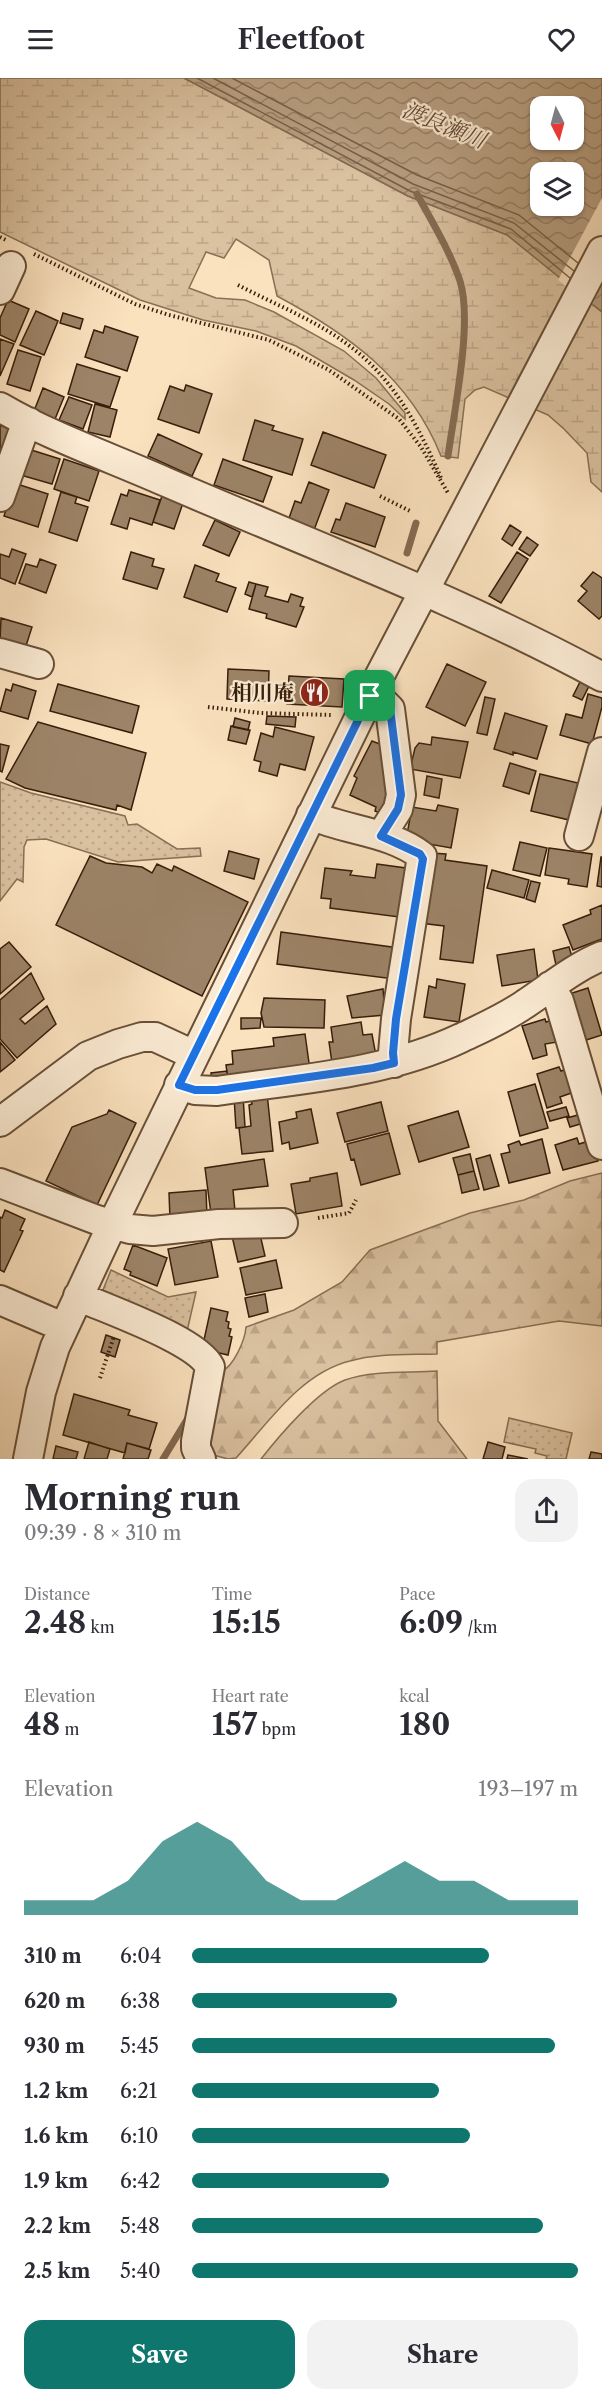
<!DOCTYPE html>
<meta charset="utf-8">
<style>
body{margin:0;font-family:"Libre Caslon Text","Noto Serif JP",serif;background:#f2f2f3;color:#2b2b33;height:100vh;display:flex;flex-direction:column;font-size:22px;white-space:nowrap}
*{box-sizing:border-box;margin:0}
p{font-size:20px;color:#7c7c81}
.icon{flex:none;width:33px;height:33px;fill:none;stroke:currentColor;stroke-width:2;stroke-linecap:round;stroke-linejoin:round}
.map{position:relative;height:1381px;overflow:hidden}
.details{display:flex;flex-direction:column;background:#fff;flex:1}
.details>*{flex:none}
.needle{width:39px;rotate:174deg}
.buttons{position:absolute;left:530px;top:18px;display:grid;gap:12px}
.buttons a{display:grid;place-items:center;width:54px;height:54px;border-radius:12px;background:#fff;box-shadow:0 2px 4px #0004;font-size:30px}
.pin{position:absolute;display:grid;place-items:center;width:51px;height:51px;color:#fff;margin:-26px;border-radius:12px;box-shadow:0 3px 9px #0006}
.round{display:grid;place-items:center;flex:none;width:63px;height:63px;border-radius:18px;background:#f2f2f3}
.headline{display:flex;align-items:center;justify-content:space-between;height:102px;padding:0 24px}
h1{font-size:33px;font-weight:700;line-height:45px}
.figures{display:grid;grid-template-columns:repeat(3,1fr);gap:9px;height:102px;padding:6px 24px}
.figures div{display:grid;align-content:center}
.figures b{font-size:30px;font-weight:700}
.figures small{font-size:16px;font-weight:400}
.figures p{font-size:16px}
.chart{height:168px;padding:12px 24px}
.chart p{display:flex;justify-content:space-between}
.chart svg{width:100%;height:108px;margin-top:6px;fill:#0f766e;opacity:.7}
.action{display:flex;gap:12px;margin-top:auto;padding:12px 24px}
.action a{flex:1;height:69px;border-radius:18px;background:#0f766e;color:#fff;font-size:24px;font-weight:700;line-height:69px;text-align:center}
.action a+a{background:#f2f2f3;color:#2b2b33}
ul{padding:0 24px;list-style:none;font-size:20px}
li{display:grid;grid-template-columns:96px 72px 1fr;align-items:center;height:45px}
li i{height:15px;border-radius:8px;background:#0f766e}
header{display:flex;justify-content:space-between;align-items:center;height:78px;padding:0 24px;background:#fff;font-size:27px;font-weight:700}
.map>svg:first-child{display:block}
.grass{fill:url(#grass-dots);stroke:#887055;stroke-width:1.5}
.forest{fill:url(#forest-firs);stroke:#887055;stroke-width:1.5}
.wetland{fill:url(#wetland-marsh);stroke:#887055;stroke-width:1.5}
.water{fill:url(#water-waves);stroke:#846b51;stroke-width:1.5;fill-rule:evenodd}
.pier{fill:#fbe2bf}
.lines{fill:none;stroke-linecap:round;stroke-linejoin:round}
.shore{stroke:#785e46;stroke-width:1.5}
.stream{stroke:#846b51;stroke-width:7}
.building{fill:#9d8468;stroke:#371e0a;stroke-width:1.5}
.minor-casing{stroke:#684f37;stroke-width:32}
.path{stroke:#371e0a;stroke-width:4;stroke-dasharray:1.5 3;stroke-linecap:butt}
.minor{stroke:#fcecd5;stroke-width:28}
.route-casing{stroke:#fff;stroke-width:12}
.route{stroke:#1a73e8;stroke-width:8}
.labels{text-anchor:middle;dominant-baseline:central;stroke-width:4.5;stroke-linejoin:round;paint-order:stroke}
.poi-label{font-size:21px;font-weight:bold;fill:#371e0a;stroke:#fcecd5;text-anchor:end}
.water-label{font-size:22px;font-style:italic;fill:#644b34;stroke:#fcecd5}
</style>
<header><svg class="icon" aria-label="menu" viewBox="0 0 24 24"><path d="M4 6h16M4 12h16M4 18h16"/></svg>Fleetfoot<svg class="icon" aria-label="heart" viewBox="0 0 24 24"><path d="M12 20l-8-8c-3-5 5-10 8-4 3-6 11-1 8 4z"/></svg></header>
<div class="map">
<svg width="602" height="1381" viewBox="0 0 602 1381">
<defs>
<pattern id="grass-dots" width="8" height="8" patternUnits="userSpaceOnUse" patternTransform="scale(1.5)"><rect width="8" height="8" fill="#dac1a0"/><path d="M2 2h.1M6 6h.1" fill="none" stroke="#bca588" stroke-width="1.8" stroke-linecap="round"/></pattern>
<pattern id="forest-firs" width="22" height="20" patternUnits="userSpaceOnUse" patternTransform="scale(1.5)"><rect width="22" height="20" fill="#dac1a0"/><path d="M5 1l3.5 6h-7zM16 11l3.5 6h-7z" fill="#bca588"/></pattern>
<pattern id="wetland-marsh" width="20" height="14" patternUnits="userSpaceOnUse" patternTransform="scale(1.5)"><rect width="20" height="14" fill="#dac1a0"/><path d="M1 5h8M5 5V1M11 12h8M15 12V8" fill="none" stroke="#bca588"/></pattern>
<pattern id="water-waves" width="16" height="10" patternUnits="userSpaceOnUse" patternTransform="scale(1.5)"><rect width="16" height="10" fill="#b89f81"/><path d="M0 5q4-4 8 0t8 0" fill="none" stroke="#968168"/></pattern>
</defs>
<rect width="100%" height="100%" fill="#fbe2bf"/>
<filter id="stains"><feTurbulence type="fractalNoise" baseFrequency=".00333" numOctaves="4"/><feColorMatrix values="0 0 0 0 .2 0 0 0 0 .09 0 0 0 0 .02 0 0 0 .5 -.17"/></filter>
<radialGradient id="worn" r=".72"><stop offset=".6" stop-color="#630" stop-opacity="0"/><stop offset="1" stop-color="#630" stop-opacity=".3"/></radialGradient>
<!-- grass -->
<path class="grass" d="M0,704l31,11 94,23 3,9 9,-1 40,25 23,-1 1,8 -83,6 -72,-23 -19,1 -3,7 -1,35 -6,-3 -17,22z
M111,1192l57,27 28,-5 -10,44 -85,-41z
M509,1340l63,15 -6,26h-20l1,-3 -12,-3 1,-4 -32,-7z"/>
<!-- forest -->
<path class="forest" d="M602,1095v153l-43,-5 -122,21v12c-28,1 -60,-1 -87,7 -49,12 -81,61 -114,97l-8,1 -18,-5 -7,-15 18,-67c13,-6 24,-32 25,-45l48,-17 48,-28 28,-32 100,-37 54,-13 46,-19z
M437,1293l1,50 29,38h-206c18,-23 57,-69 84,-79 28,-10 63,-7 92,-9z"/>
<!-- wetland -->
<path class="wetland" d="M0,0h184l224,118 100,39 94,77v180l-11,-10 -4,-29 -23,-24 -16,-14 -64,-28 -9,3 -10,9 -7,59 -17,-2c-31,-78 -93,-122 -164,-160l-8,-36 -33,-21 -12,19 -18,-6 -17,36 27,10 29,2 29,12 70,39 32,27 29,35v6l-16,-15 -35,-24 -58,-34 -40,-15 -53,-11 -63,-20 -140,-68z"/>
<!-- water -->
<path class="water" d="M184,0h418v234l-95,-77 -99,-39zM540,28h33v34h-33zM540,94h33v34h-33z"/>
<!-- pier -->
<path class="pier" d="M602,120v87l-11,22 -33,-27z"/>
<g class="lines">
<!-- shore -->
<path class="shore" d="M197,0l213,113 101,38 59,49
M213,0l200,106 101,39 60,48
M232,0l185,97 102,40 59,48"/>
<!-- stream -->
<path class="stream" d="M417,116c15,28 33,57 43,87 13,41 -6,131 -12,175
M407,475l9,-30
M163,1381l28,-46"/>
</g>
<!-- building -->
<path class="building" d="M8,222l21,9 -14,33 -15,-7v-17z
M36,233l22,10 -14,34 -24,-10z
M63,235l20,6 -3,10 -20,-6z
M105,248l33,11 -11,34 -42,-14 9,-27 9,3z
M0,261l14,5 -14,32z
M18,272l23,7 -11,34 -23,-7z
M77,286l43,13 -10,30 -42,-13z
M186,307l26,9 -13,39 -41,-14 12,-33 14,5z
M43,310l21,9 -9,22 -21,-8z
M69,319l23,8 -9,24 -24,-9z
M95,326l22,6 -7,27 -22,-5z
M255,342l19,6 -2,4 31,9 -11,36 -49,-15z
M0,347l13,6 -13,28z
M323,354l63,23 -12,33 -63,-23z
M158,356l44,20 -10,22 -44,-20z
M25,370l35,11 -8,25 -35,-10z
M64,381l35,12 -10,30 -35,-12z
M223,381l49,18 -9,25 -49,-17z
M309,404l20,8 -15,40 -26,-9 7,-20 6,2z
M14,405l34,11 -10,33 -34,-11z
M129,412l31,10 -8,25 -22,-7 -3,11 -16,-5 10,-30 6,2z
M61,414l16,5 -2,6 13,4 -11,34 -28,-9z
M162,418l21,7 -9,26 -21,-7z
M346,425l39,14 -10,30 -44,-15 5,-13 4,1z
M215,442l25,12 -11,24 -26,-11z
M510,447l11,7 -9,14 -10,-7z
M527,459l11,8 -8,11 -11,-7z
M12,471l14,5 -11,30 -15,-6v-24l9,3z
M131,474l23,7 -2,7 12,3 -7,20 -34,-10z
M517,474l11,7 -27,44 -12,-7z
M40,481l16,6 -10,28 -27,-10 7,-19 11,3z
M195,487l24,9 -3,7 20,7 -9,24 -43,-15z
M593,494l9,6v38l-3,3 -21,-18 9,-10 -6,-5z
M249,504l7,2 -4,13 -7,-3z
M256,506l12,3 -3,9 23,6 3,-8 12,4 -3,8 4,1 -8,20 -30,-9 1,-4 -18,-5z
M1,540l31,9 -7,22 -25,-8z
M447,586l39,18 -21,44 -39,-19z
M228,591l41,2 -1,30 -41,-2z
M289,598l55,3 -2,28 -55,-3z
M581,602l9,4 -8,16 -9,-4z
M13,606l23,7 -8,28 -28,-8 6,-22 5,2z
M58,606l81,22 -7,27 -82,-22z
M588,616l14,4v9l-10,37 -32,-9 6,-21 16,4z
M485,619l10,2 -8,36 -10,-2z
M505,635l42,13 -10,33 -24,-7v3l-19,-6z
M267,638l29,1 -1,10 -29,-3z
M235,640l15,4 -2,8 -15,-3z
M38,644l108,31 -15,57 -14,-5 -1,5 -91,-22 -19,-9z
M231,648l19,4 -4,14 -18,-4z
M275,649l39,10 -9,33 -25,-6 -3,12 -18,-5 2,-9 -7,-2 7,-27 12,4z
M432,659l36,5 -8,36 -50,-9 5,-21 4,-5 12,2z
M372,663l13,5 3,70 -13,-5 1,-4 -26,-12 7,-17 -3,-2z
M0,666l9,2 -7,26 -2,-1z
M510,685l26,8 -7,23 -26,-8z
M540,696l38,9 -9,37 -38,-9z
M427,698l15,3 -3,19 -15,-3z
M438,727l20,4 -7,39 -45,-8 6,-33 24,4z
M520,764l27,6 -7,28 -27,-6z
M549,770l43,6 -5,33 -19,-3 1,-5 -24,-4z
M229,773l30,8 -5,20 -30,-8z
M430,775l16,1 -1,6 42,6 -14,97 -33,-4 4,-33 -24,-3z
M90,778l16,7 36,4 10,6 5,-9 15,7 2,-5 74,36 -46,94 -146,-71z
M601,779h1v30l-5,-1z
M377,786l36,5 -6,49 -77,-10 1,-9 -10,-1 4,-30 27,3 -2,4 25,3z
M492,792l37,10 -5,18 -37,-10z
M531,803l9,2 -5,19 -9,-3z
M602,827v34l-29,11 -10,-25 28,-11 -1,-4z
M281,854l118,16 -5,31 -117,-15z
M9,864l22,25 -31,27v-45z
M569,869l4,13 -17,5 -3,-14z
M534,871l4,31 -36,6 -5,-31z
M31,895l13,26 -24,20 5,5 22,-18 9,18 -39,34 -17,-19v-39z
M437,901l28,5 -6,38 -35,-5 5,-31 7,2z
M588,910l14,47 -22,7 -14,-47z
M383,911l2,26 -33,3 -5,-22z
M264,920l61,2 -1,28 -60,-1 -3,-14z
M241,940h20l-1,10 -19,1z
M545,941l1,3 10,-3 7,22 -18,3 2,11 -14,4 -11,-33z
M361,944l2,13 9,-1 4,22 -44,7 -3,-21h4l-2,-15z
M305,956l5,36 -82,10 -2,-15 7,-1 -1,-13 42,-5 -1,-8z
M0,964l15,18 -15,12z
M559,989l2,4 9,-3 7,23 -17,6 2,6 -15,5 -10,-34z
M227,993l1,9 -16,2 -1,-9z
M535,1006l13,44 -28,8 -12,-44z
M267,1015l6,58 -31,3 -3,-26 12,-2 -2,-21 3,-1 -1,-9z
M243,1018l2,31 -9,1 -2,-31z
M381,1024l7,29 -43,11 -8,-29z
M566,1029l3,9 -19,5 -3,-9z
M311,1031l7,34 -28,6 -1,-7 -7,2 -3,-22 18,-4 -1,-6z
M109,1032l27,13 -39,82 -51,-24 26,-54 35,-13z
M458,1033l11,36 -50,15 -11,-36z
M585,1035l2,9 -17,5 -3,-9z
M389,1055l11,41 -39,11 -7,-26 -3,1 -4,-16z
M577,1060l2,6 13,-4 6,21 -35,9 -8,-25z
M542,1061l8,34 -41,10 -8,-29 9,-2 -2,-7 11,-4 2,4z
M470,1076l4,17 -16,4 -5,-17z
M490,1077l9,31 -15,4 -8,-31z
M264,1081l4,27 -35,4 2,21 -24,3 -6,-46z
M474,1093l5,18 -17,4 -4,-18z
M337,1095l5,33 -46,8 -5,-30 19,-3v-3z
M206,1112l1,27 -37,2 -1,-26z
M5,1132l20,9 -5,11 3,1 -19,41 -4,-2v-53l2,1z
M259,1152l6,26 -27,6 -6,-26z
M211,1163l7,36 -43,8 -7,-36z
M133,1167l34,13 -10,28 -27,-11 1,-3 -7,-3z
M276,1182l6,28 -36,7 -6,-27z
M265,1216l3,18 -19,5 -4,-19z
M211,1230l17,4 -2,9 3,1 -1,6 3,1 -2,7 3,1 -4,18 -26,-6z
M106,1257l14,5 -5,17 -14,-5z
M74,1316l56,16 -2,5 29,8 -8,26 -22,-6 -2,10 -62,-18z
M89,1364l21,7 -3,10h-23z
M488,1364l17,5 -3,12h-19z
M127,1365l24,7 -3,9h-25z
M56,1368l22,6 -2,7h-23z
M591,1374l11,2v5h-13z
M508,1377l20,4h-21z"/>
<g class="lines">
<defs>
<path id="minor" d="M0,212l11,-24
M0,329c51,30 112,51 166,75 146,63 296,119 436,195
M0,419l22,-62 7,-13
M0,575l39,11
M370,618l13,6 7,7 11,86 -3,14 -17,27
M311,737c35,16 79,16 111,41l-26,163 -3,34 1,10
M579,758l23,-84
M550,908l9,15 43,144
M179,1007l16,5 22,1c82,-12 168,-17 244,-53 21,-10 44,-20 64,-34 26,-17 48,-36 77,-48
M0,1044l88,-66 30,-12 24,-7h13l39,18
M0,1105l97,37 33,9 23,2 66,-7 64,-1
M78,1218c30,14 119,44 132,71l-14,74v7l5,11
M0,1222l63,27
M28,1381l13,-67 14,-45 57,-122 267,-548 223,-426"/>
</defs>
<!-- minor casing -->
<use href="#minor" class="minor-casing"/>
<!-- path -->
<path class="path" d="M0,159l8,4
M34,176l101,50 34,11 100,25 60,30 70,49 22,28 27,46
M238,207c36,19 77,35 109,59 46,33 72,83 94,134
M380,418l30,15
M208,629l52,6 73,2
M318,1140l31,-5 7,-13
M100,1300l14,-42"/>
<!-- minor -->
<use href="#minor" class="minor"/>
</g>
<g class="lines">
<defs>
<path id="route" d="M370,618l13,6 7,7 11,86 -3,14 -17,27 39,18 3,5 -27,160 -3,34 1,10 -21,5 -156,22h-22l-16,-5z"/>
</defs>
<!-- route casing -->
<use href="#route" class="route-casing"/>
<!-- route -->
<use href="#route" class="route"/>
</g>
<!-- icons -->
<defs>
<symbol id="restaurant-disc" viewBox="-11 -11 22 22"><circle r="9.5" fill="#8f2418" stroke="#fcecd5"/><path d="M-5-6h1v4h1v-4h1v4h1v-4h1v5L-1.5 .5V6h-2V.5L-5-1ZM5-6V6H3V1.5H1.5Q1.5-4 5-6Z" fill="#fff"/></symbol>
</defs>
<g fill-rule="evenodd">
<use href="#restaurant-disc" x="298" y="598" width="33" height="33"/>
</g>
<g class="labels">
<!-- poi labels -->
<g class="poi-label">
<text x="294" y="614">相川庵</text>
</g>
<!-- water labels -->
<g class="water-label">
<text transform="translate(444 47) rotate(22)">渡良瀬川</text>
</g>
</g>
<rect width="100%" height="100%" filter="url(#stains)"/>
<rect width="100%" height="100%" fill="url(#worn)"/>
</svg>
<div class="buttons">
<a><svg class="needle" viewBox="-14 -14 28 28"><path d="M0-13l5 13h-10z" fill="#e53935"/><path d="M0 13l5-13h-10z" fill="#7c7c81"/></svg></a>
<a><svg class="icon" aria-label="layers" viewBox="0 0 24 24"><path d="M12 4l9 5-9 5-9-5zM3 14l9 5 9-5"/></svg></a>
</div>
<div class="pin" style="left:370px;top:618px;background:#1e9e55"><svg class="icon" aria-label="arrive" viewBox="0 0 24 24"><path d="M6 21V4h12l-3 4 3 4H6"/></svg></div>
</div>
<section class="details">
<div class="headline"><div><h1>Morning run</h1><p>09:39 · 8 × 310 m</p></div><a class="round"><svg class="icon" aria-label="share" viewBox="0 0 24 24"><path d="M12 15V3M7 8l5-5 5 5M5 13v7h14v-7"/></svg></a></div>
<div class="figures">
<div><p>Distance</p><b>2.48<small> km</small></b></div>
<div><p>Time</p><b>15:15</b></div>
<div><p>Pace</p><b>6:09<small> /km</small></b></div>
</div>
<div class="figures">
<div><p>Elevation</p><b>48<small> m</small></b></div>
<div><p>Heart rate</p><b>157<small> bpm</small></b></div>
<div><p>kcal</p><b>180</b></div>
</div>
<div class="chart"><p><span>Elevation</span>193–197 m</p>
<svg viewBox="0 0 160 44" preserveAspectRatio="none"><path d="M0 44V38L10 38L20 38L30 30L40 14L50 6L60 14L70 30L80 38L90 38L100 30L110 22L120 30L130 30L140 38L150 38L160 38V44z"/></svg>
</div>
<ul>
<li><b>310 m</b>6:04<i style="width:77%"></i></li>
<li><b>620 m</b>6:38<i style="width:53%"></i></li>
<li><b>930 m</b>5:45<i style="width:94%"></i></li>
<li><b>1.2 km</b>6:21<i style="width:64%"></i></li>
<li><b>1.6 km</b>6:10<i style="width:72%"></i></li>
<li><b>1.9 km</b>6:42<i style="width:51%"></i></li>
<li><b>2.2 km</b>5:48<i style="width:91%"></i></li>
<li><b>2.5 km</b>5:40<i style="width:100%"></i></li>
</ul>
<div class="action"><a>Save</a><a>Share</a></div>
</section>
